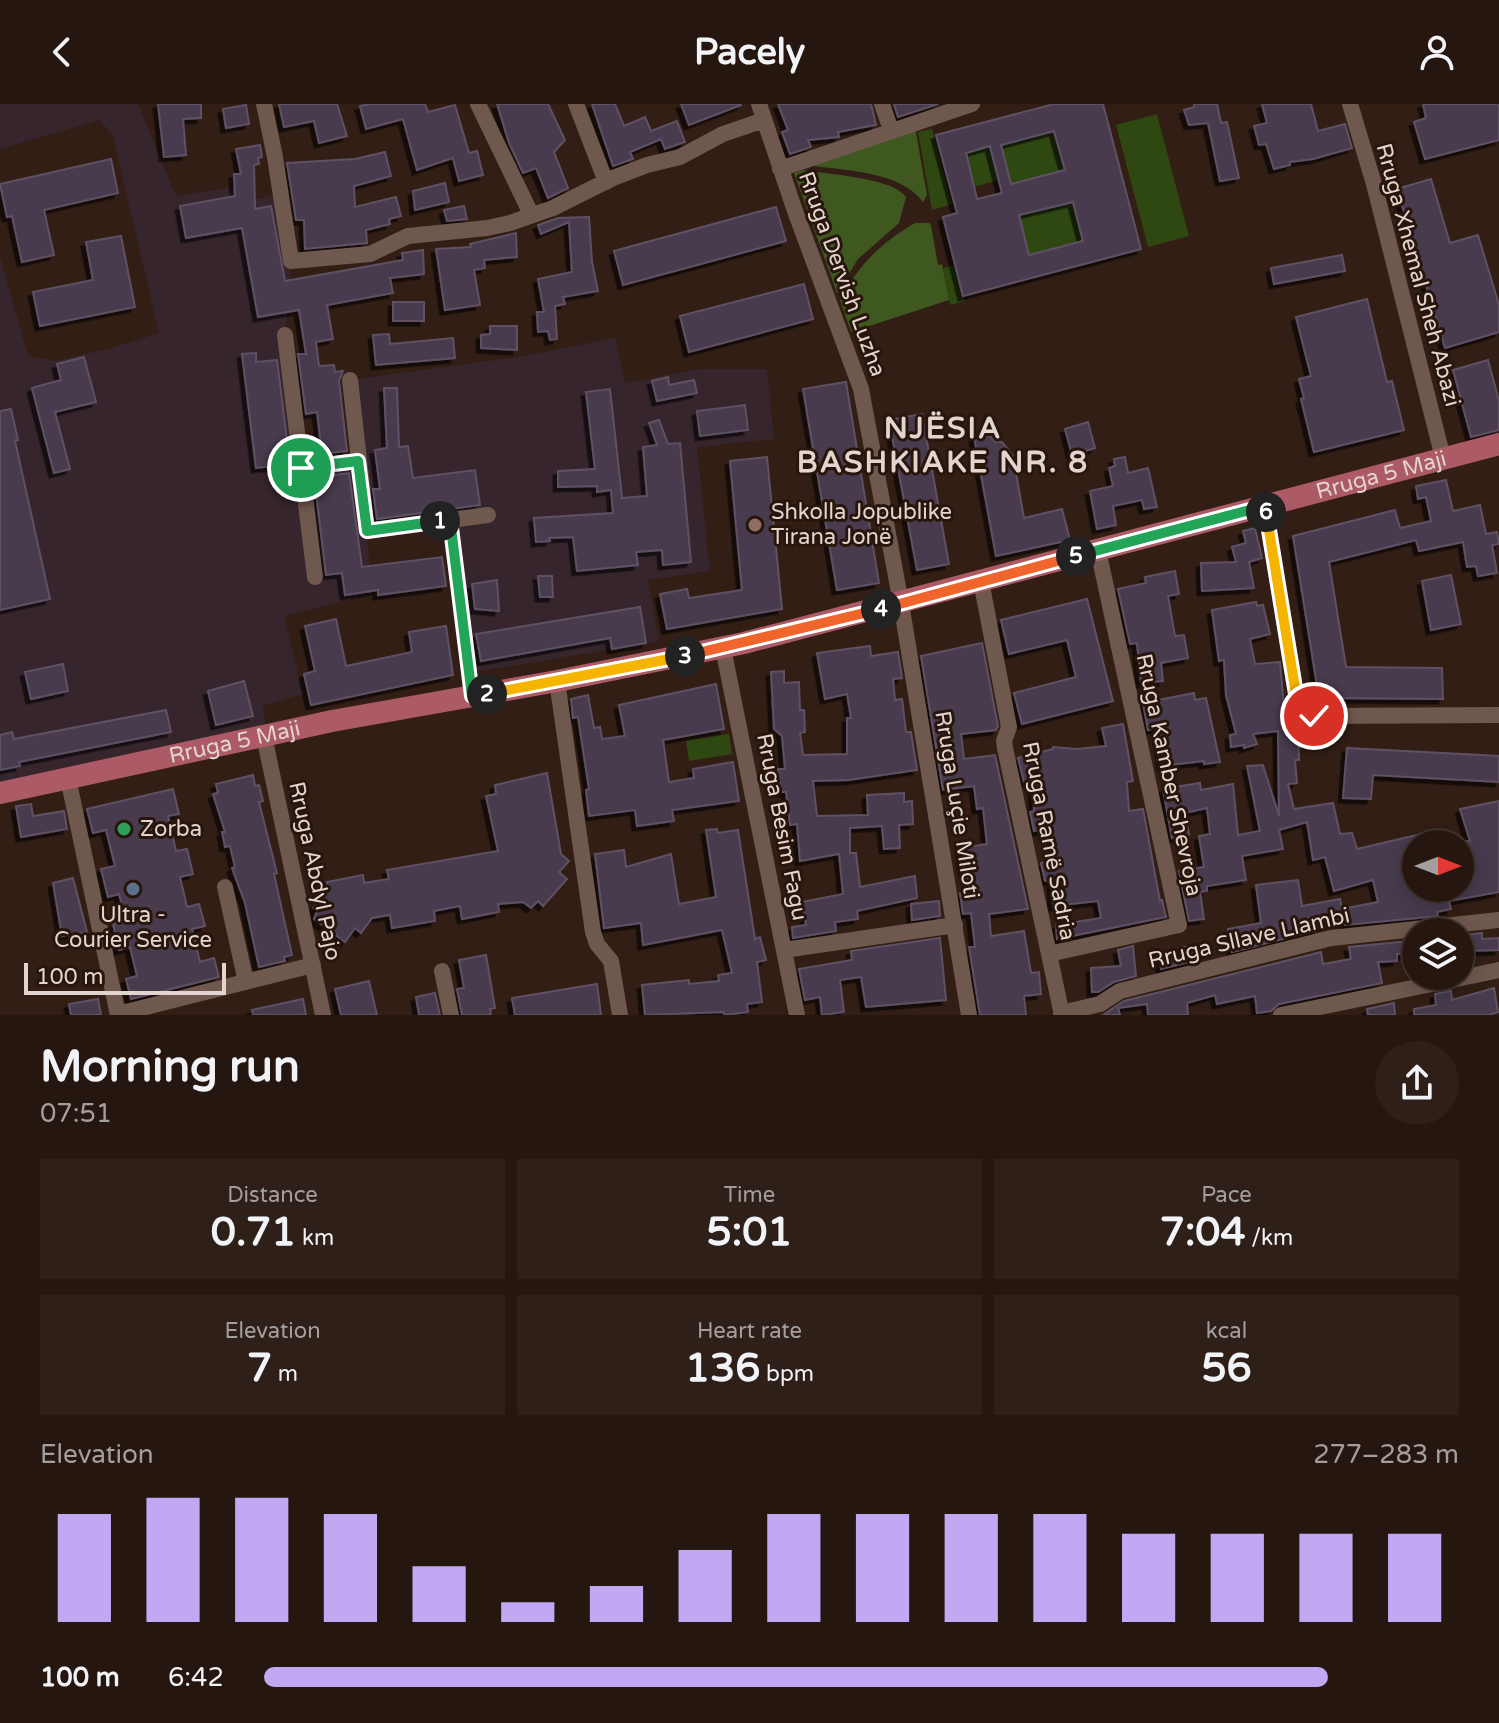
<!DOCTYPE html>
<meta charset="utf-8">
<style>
body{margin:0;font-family:"Varela Round",sans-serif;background:#2e1f19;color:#f1f3f6;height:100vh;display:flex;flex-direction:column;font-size:30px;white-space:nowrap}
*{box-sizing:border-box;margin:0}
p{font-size:26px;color:#a49f9f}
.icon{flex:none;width:44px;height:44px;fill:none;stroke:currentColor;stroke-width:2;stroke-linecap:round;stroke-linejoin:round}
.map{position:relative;height:911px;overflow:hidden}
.side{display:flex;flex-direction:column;background:#261610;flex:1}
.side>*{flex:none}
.needle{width:52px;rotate:90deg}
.tools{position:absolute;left:1402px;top:726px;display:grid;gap:16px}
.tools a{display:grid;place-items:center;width:72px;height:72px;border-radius:50%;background:#261610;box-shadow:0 4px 20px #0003,0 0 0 2px #423530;font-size:40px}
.scale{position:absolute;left:24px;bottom:20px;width:202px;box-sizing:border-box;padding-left:8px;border:4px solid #e2d4ce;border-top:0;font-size:22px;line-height:28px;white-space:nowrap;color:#e2d4ce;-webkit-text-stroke:6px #28150c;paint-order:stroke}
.pin{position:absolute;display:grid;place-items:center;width:68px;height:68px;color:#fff;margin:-34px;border:4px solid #fff;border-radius:50%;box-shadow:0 2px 8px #0007}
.km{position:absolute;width:40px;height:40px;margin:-20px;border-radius:50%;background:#222;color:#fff;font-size:22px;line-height:40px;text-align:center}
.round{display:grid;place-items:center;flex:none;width:84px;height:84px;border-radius:42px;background:#2e1f19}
.summary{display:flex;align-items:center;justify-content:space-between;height:136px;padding:0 40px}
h1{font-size:44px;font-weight:700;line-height:60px}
.stats{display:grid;grid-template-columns:repeat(3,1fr);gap:12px;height:136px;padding:8px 40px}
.stats div{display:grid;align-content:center;border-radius:0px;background:#2e1f19;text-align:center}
.stats b{font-size:40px;font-weight:700}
.stats small{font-size:22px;font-weight:400}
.stats p{font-size:22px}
.chart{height:224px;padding:16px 40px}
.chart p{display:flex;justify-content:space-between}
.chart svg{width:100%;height:144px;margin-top:8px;stroke:#c1a8f3;stroke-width:6}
ul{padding:0 40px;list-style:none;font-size:26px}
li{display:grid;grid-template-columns:128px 96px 1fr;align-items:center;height:60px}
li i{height:20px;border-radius:10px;background:#c1a8f3}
header{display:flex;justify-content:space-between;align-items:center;height:104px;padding:0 40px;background:#261610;font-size:36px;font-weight:700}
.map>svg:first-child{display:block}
.commercial{fill:#37252d}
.green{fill:#2f4711}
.forest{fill:#3e5820}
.building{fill:#473b4d;stroke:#5e5164;stroke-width:2;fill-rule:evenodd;filter:url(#shadow)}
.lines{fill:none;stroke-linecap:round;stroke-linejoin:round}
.minor{stroke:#6f584e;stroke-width:16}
.major{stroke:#ac5a65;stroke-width:22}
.split-1-casing{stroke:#fff;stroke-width:16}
.split-2-casing{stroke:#fff;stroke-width:16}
.split-3-casing{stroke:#fff;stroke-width:16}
.split-4-casing{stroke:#fff;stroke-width:16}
.split-5-casing{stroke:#fff;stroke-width:16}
.split-6-casing{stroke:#fff;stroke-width:16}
.split-7-casing{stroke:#fff;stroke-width:16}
.split-1{stroke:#22a559;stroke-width:10}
.split-2{stroke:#22a559;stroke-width:10}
.split-3{stroke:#f5b400;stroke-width:10}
.split-4{stroke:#f0652b;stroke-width:10}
.split-5{stroke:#f0652b;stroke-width:10}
.split-6{stroke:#22a559;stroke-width:10}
.split-7{stroke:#f5b400;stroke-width:10}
.education-dot{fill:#8d6e63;stroke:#28150c;stroke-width:3}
.leisure-dot{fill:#2e9e5b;stroke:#28150c;stroke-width:3}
.service-dot{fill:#5c6f8a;stroke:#28150c;stroke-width:3}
.labels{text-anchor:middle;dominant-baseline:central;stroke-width:6;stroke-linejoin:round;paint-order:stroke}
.street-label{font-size:22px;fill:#e2d4ce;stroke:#28150c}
.poi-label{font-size:22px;fill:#e2d4ce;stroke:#28150c;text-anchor:start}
.district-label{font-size:30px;font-weight:bold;letter-spacing:2px;fill:#e2d4ce;stroke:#28150c}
</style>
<header><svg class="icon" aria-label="back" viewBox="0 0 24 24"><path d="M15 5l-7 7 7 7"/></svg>Pacely<svg class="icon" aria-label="person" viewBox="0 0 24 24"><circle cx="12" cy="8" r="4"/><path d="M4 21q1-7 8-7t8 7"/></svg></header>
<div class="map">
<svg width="1499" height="911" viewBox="0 0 1499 911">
<defs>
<filter id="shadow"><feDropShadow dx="-4.5" dy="4.5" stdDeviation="0" flood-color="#0009"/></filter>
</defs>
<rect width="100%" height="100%" fill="#321e15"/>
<!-- commercial -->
<path class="commercial" d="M0,0h138l38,92 63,-10 9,15 32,-7 11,67 -6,74 17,133 56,-8 -8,-80 174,-24 91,-18 10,45 73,-14h69l7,70 -77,8 13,124 -62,9 11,61 -190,32 -19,-152 -83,10 4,63 -87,22 19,78 -40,12 2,19 -265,63v-531l28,99 28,5 56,-13 47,-15 -46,-197 -13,-16 -100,29z"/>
<!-- green -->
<path class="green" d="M1157,10l32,122 -41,11 -32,-122z
M932,25l20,75 -20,6 -14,-78z
M1054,27l11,39 -54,14 -10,-39z
M990,42l9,34 -25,7 -8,-34z
M1073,98l10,39 -54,14 -10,-40z
M955,161l10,36 -15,4 -7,-37z
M729,630l3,20 -43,7 -3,-20z"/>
<!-- forest -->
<path class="forest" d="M915,23l12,68 -4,7c-22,-30 -74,-31 -108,-36l-4,-4z
M803,66c23,4 91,8 103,27l-7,26 -41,36 -21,34 -43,-120z
M915,119h14l2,2 7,40 4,-1 7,36 -98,32 -11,-32c20,-36 39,-56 75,-77z"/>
<!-- building -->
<path class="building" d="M158,0h43v14l-18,1 3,36 -22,2z
M279,0h58l10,32 -28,7 -5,-22 -30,6z
M370,0h55l3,8 27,-7 14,48 8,-2 6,24 -24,6 -6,-23 -36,12 -14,-51 -37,10 -6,-23z
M497,0h51l17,36 -11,12 14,36 -20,10 -12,-30 -13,5 -14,-30z
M592,0h23l9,22 21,-9 6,14 26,-10 8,21 -20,7 -4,-10 -31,13 3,7 -20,7z
M681,0h60v1l-52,20z
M778,0h93l5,21 -38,7 1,5 -31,3 3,7 -21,7 -8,-22 6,-2z
M894,0h44l-40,13z
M1054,0h49l38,145 -178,47 -20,-79 14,-4 -21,-78zM1054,27l11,39 -54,14 -10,-39zM990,42l12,47 -25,6 -11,-46zM1073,98l10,39 -54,14 -10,-40z
M1194,0h23l4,19 6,-1 12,56 -19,3 -12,-58 -19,2 -5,-15 10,-3z
M1262,0h49l7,27 27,-7 7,24 -39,11 -23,3v3l-16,4 -8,-25 -7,1 -5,-19 13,-3z
M1423,0h76v36l-74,19 -11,-37 12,-4z
M246,1l3,19 -23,4 -3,-19z
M260,41l2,12 -4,1 1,6 -5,1 1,44 16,-3 14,75 118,-21 -1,-7 21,-3 1,24 -34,4 3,15 -66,12 6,34 -17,3 3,24 15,-1 1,7 8,-1 -4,10 8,70 -25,3 -5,-42 -11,2 -8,-60h8l-7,-44 -41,7 -16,-89 -56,10 -6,-32 55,-10 -1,-22h7l-5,-25z
M385,48l6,24 -37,10 1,21 41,-10 5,19 -12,3 1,5 -24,6 1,13 -62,6 -1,-29h-8l-9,-57 68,-4z
M111,55l7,34 -74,17 10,45 -32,7 -10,-46 -5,1 -7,-33z
M1431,75l19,64 28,-8 21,70v27l-54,16 -48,-159z
M445,79l4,19 -34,8 -2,-19z
M464,102l3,13 -20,2 -3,-11z
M776,103l10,34 -163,44 -9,-34z
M589,113l3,45 6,29 -35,6 2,7 -10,2 2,33 -7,1 -2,-9 -10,1 -1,-20h7l-6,-33 34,-7 -3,-50 -28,12 -3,-9 20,-7z
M516,129l1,24 -33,3 1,8 -11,2 6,35 -35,5 -9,-61 35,-2 -1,-3z
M121,132l14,71 -95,19 -7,-34 60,-12 -7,-38z
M1342,151l3,16 -71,13 -3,-16z
M804,180l9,35 -124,33 -9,-36z
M1367,195l20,83 5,-1 12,49 -90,22 -13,-53 3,-1 -5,-19 12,-3 -15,-59z
M393,198h31v19h-31z
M490,222h27v24l-36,-2v-13l9,-1z
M389,230l1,10 63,-6 2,20 -79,7 -3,-30z
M256,249v9l21,-2 13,104 -34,4 -14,-114z
M84,253l12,45 -41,10 15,57 -16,4 -22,-85 29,-8 -4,-16z
M1488,256l11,41v29l-28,7 -18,-67z
M668,273l1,8 25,-5 3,13 -40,8 -5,-20z
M846,278l33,201 -42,7 -34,-201z
M384,284h13l2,59 9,-1 5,32 62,-8 5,35 -103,14 -4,-30h7l-5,-39 12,-2z
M610,285l12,109 25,-2 -4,-49 14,-2 -8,-22 10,-3 9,24 12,-1 11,119 -28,3 -1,-15 -26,2 2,13 -61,6 -4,-34 -24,1 1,3 -14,1 -2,-24 79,-5 -2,-23 -14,2v-6l-39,1v-16l37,-2 -9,-77z
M745,301l3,25 -48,6 -3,-25z
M11,305l7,31 -3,1 35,158 -50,11v-199z
M922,310l27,150 -32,6 -28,-150z
M1088,318l7,26 -23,7 -7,-26z
M989,331l6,7h7l11,14 11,62 38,-9 8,31 -74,16 -22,-119z
M767,353l15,152 -115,20 -7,-35 27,-5 2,9 53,-8 -12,-129z
M1125,353l3,16 20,-5 9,39 -13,2 -2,-9 -29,6 3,19 -19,4 -7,-38 23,-5 -4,-18 6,-2 -1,-7z
M349,369l13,94 80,-10 4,29 -68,9v-5l-33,5 -3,-22 -16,2 -11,-91 12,-1 -1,-7z
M1446,376l7,31 27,-6 6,29 11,-2 2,12 -7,1 5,28 -19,3 -2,-10 -9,1 -4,-25 -44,9 -3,-11 -87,22 17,105 96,1 1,31 -124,-1 -26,-162 102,-26 5,18 31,-7 -5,-24 -8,2 -2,-13z
M1255,424l7,30 -13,4 5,26 -52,3 -1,-28 35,-1 -4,-15 14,-4 -3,-12z
M1175,467l4,23 -11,2 7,40 9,-1 4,23 -27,5 2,18 -22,2 -4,-40 -7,1 -12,-55 28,-6 -1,-6z
M1451,471l10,49 -30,6 -9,-49z
M538,472h14l1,21h-13z
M497,476l2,31 -24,-2 -3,-25z
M1087,495l26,102 -91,23 -8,-31 62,-16 -9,-37 -58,14 -8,-34z
M1256,498l1,4 6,-1 7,29 -20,5 5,25 25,-2 5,55h10l3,2 1,41h-4l2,23 -9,1 6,25 39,-6 7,31 12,-1 5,16 77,-18 3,13h-21v44h44v-46l10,-1 -10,-32 39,-8v91l-50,9 2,8 -14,3 1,4 -93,9v-4l-28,5v4l-85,22 -4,-23 33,-6 -5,-38 42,-5 4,26 38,-7 2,10 36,-7 -5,-22 -39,11 -9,-34 -12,3 -6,-38 -28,8 4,19 -41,7 4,24 -39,6v5l-7,1 4,27 -15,2 -10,-50 25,-4 -5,-31 11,-2 -3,-26 -22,5 4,22 -17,3 -9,-49 37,-6 1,7 32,-6 5,51 22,-4 -13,-65 16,-1 16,51 -1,-85 -25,3 4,10 -13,4v-3l-13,2 -1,-12 6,-1 -10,-39 -2,-35 -5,1 -7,-51z
M640,503l6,36 -34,6 -2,-11 -129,23 -5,-27z
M336,515l10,47 66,-14 -3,-20 37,-6 7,49 -142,30 -7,-31 11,-3 -10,-45z
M982,539l16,83 -2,4 -35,4 3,25 31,-4 33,154 -39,5 2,22 33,-5 7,42 8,-1 2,22 -17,2 2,19h-46l-11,-68h6l-4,-34 -8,1 -3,-21 14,-2 -12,-25 -1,-18 26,-4 -4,-36 -6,1 -3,-23 -31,4 -22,-134z
M870,542l1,10 27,-4 4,26 -9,1 2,21 7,-1 4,33h5l6,38 -68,10 -36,1 4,35 51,-1 -1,-20 37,-2v9l8,-1 1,23 -14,1 1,23 -16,1 -2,-23 -32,2v25h6l4,34 55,-11 2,22 -60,13 1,8 -23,3 1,9 -43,7 -1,-11 14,-2 -4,-23 41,-8 -4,-40 -39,7 -3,-37 -7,1 -4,-33h-5l-3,-23h7l-3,-33 -8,-7 -3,-57 13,-1v12l15,-1 1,28h4l1,22 -5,1 3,22 44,-1v-36h4l-4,-24 -22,5 -8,-46z
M63,560l5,27 -37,8 -6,-27z
M244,577l9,35 -37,9 -8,-34z
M716,580l8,45 -61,11 6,42 25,-4 -1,-9 40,-7 6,39 -67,9 2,11 -37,5 -2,-16 -46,6 -3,-26 3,-1 -11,-72 -5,1 -2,-19 17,-4 6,33 6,-1 2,12 23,-3 -6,-31z
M1194,589l1,7 11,-2 14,64 -16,2v-3l-42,5 -5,-38 -9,2 -5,-27z
M166,606l5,22 -152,30 1,4 -20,4v-35l12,-3 2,7z
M1123,620l10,57 -6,1 2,29 14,-2 17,92 2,-1 4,17 -109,22 -1,-14 45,-7 -3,-17 -45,5 -1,-26 -7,1 -4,-18 9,-2 -4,-31 -12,1 -4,-19 4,-1 -1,-31 -9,2 -6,-24 35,-9v-2l24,2 29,-3 -4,-18z
M1347,644l152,8v26l-126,-7 -2,24 -28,-1z
M547,669l14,81 8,7 -10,11 8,7 -24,27 -5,-5 -7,7 -8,-6 -25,2 1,8 -37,7 -2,-13 -26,5 1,10 -43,7 -2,-13 -18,3 -11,15 -6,-5 -10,14 -31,-23 3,-8 -4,-3 15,-21 -1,-5 36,-7 1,8 25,-4 -2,-9 111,-19 -12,-55 10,-2 -1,-9z
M253,671l2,11 4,-1 4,16 -4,1 18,71 -3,1 18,81 -8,2 1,4 -26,6 -14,-64 -13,-35 3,-1 -5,-21 -5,1 -3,-15h3l-12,-38 5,-1 -2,-9z
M173,685l6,25 -11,2 8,35 11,-2 6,25 -13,3 7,30 12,-3 6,22 -13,3 8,33 14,-4 5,19 -88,22 -5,-20 11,-3 -7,-29 -11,3 -6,-26 13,-3 -7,-27 -11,3 -7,-28 14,-3 -9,-36 -13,3 -6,-24z
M31,700l2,12 31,-5 3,18 -46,8 -5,-31z
M717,725l1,4 20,-3 17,109 5,-2 6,23 -9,2 5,40 -15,2 1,8 -23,3 -2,-3 -78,3 -3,-30 47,-5v4l30,-3 -1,-6 14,-2 -10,-43 -79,15 -2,-22 -37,5 -9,-74 29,-4 2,17 45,-13 8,50 37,-7 -10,-67z
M73,774l14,54 -25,4 -9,-53z
M939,797l1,15 -28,4 -1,-16z
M1482,829v6l17,-1v12l-34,1v-16z
M940,834l6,62 -80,7 -5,-30 -21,3 4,32 -22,3 -2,-18 -15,3 -6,-31 53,-9 -1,-9z
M1410,837v13h-13v7l-19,1 4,21 -103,21 -8,7 -14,2 -2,-17 -38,8 -2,-9 -28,8 1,12h-40l-1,-11 -29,4 2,7h-17l21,-14 197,-49 2,12 28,-5 -2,-12z
M1133,842l3,30 -22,6 -16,10h-6l-1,-24 30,-2 -3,-16z
M1196,842l1,14 -36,9 -1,-13 24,-2 -1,-7z
M486,851l9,53 -5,1 1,6h-29l-5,-26 7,-1 -5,-28z
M369,877l8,34h-36l-6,-26z
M597,880l4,31h-86l-3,-17z
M1494,884l4,24 -9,3h-75v-6l22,-4 -1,-11 16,-3 1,9z
M435,889l5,22h-21l-3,-18z
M98,895l3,16h-30l-2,-11z
M303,895l3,16h-53l-1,-5z
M1394,899l1,12h-27l-1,-6z"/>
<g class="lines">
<!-- minor -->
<path class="minor" d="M264,0l11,53 16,104 79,-7 38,-18 79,-8 23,-5 43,-15 60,-30 34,-13 33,-8 43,-23 41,-14
M478,0l53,110
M576,0l30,78
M759,0l36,107 66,178 40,214 68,412
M882,0l9,26
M1350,0l24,80 69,274
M780,65l192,-65
M285,231l30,242
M350,276l17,151 121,-16
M301,364l57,-7
M1265,402l32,194 7,10 10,6 185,-1
M450,416l22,176
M981,477l28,146 -5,14 1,7 57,267
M723,544l74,367
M557,577l36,251 4,12 14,17 9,54
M264,632l59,279
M68,674l50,237
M225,783l21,95
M784,846l171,-25
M1049,850l130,-29 -81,-375
M442,867l9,44
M1061,909l39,-9 20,-13 211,-53 168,-18
M118,910l195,-49
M1281,911l218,-45"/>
<!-- major -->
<path class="major" id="s1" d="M0,689l332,-72 225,-40 187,-38 755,-199"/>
</g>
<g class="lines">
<defs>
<path id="split-1" d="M301,364l57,-7 9,70 73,-10"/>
<path id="split-2" d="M440,417l10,-1 22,176 15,-2"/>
<path id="split-3" d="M487,590l198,-38"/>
<path id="split-4" d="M685,552l196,-47"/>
<path id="split-5" d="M881,505l195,-53"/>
<path id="split-6" d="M1076,452l189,-50 1,6"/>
<path id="split-7" d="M1266,408l31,188 7,10 10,6"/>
</defs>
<!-- split-1 casing -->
<use href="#split-1" class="split-1-casing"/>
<!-- split-2 casing -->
<use href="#split-2" class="split-2-casing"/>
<!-- split-3 casing -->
<use href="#split-3" class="split-3-casing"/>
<!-- split-4 casing -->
<use href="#split-4" class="split-4-casing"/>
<!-- split-5 casing -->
<use href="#split-5" class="split-5-casing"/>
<!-- split-6 casing -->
<use href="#split-6" class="split-6-casing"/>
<!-- split-7 casing -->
<use href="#split-7" class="split-7-casing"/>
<!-- split-1 -->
<use href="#split-1" class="split-1"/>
<!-- split-2 -->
<use href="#split-2" class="split-2"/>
<!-- split-3 -->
<use href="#split-3" class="split-3"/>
<!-- split-4 -->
<use href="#split-4" class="split-4"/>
<!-- split-5 -->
<use href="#split-5" class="split-5"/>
<!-- split-6 -->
<use href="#split-6" class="split-6"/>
<!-- split-7 -->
<use href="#split-7" class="split-7"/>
</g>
<!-- markers -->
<circle class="education-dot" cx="755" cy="421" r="8"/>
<circle class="leisure-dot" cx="124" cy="725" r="8"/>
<circle class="service-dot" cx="133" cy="785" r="8"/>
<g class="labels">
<!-- street labels -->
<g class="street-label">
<text transform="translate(842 170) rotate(70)">Rruga Dervish Luzha</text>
<text transform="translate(1418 171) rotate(75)">Rruga Xhemal Sheh Abazi</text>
<text stroke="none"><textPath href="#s1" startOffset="1418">Rruga 5 Maji</textPath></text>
<text stroke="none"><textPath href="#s1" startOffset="240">Rruga 5 Maji</textPath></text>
<text transform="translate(1169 671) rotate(78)">Rruga Kamber Shevroja</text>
<text transform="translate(957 701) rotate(81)">Rruga Luçie Miloti</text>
<text transform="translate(782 723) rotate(79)">Rruga Besim Fagu</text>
<text transform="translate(1049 737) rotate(79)">Rruga Ramë Sadria</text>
<text transform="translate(315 767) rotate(78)">Rruga Abdyl Pajo</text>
<text transform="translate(1249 834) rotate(-13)">Rruga Sllave Llambi</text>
</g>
<!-- poi labels -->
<g class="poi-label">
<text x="771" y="408">Shkolla Jopublike<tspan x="771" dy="25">Tirana Jonë</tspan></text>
<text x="140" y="725">Zorba</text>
<text x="133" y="811" text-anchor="middle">Ultra -<tspan x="133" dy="25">Courier Service</tspan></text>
</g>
<!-- district labels -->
<g class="district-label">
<text x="943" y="324">NJËSIA<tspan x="943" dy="34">BASHKIAKE NR. 8</tspan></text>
</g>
</g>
</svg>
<div class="tools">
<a><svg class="needle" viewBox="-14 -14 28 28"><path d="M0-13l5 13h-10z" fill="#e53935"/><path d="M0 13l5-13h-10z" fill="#a49f9f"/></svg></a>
<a><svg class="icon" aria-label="layers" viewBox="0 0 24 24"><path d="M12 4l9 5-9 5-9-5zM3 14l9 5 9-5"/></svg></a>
</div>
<div class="scale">100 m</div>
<div class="pin" style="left:301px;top:364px;background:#1e9e55"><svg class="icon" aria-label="arrive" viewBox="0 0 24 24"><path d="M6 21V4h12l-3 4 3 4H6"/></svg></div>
<div class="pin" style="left:1314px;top:612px;background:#d93025"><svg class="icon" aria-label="check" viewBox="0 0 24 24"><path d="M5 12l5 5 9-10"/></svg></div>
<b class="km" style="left:440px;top:417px">1</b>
<b class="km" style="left:487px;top:590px">2</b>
<b class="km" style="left:685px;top:552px">3</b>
<b class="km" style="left:881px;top:505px">4</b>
<b class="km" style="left:1076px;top:452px">5</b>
<b class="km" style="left:1266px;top:408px">6</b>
</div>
<section class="side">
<div class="summary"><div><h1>Morning run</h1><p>07:51</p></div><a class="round"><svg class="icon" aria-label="share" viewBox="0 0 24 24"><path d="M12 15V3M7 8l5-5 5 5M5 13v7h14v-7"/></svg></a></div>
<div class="stats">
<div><p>Distance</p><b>0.71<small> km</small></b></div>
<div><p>Time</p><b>5:01</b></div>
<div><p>Pace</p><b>7:04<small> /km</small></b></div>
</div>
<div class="stats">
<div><p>Elevation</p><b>7<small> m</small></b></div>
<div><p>Heart rate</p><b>136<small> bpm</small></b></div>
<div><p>kcal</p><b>56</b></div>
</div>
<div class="chart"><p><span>Elevation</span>277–283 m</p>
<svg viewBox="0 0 160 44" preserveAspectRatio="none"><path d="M5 44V11M15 44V6M25 44V6M35 44V11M45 44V27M55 44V38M65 44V33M75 44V22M85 44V11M95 44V11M105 44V11M115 44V11M125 44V17M135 44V17M145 44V17M155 44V17"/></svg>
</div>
<ul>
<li><b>100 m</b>6:42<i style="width:89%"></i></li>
</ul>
</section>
